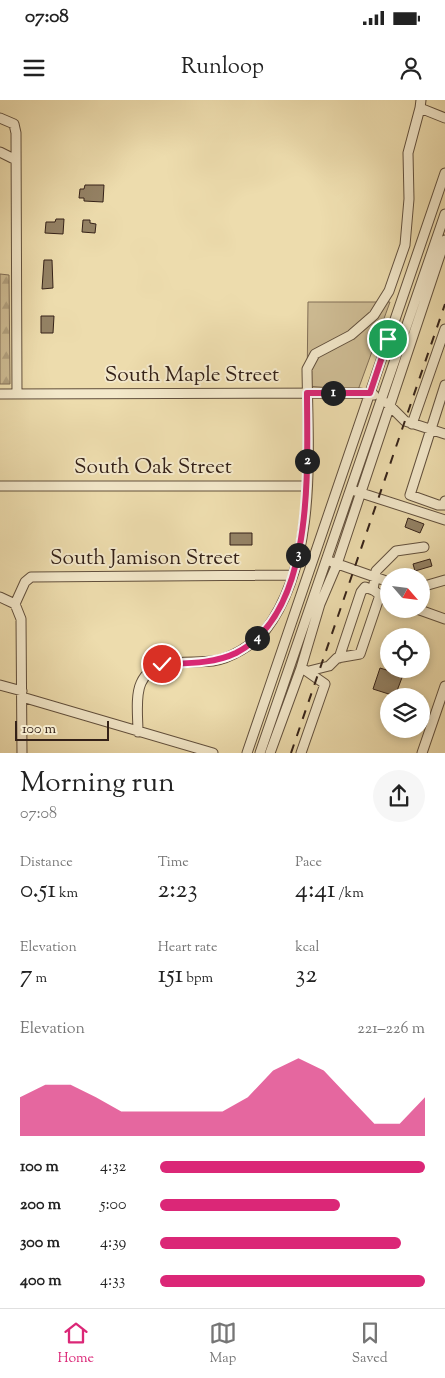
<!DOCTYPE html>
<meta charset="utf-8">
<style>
body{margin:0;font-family:"Sorts Mill Goudy",serif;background:#f6f6f6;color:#222;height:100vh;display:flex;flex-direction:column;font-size:19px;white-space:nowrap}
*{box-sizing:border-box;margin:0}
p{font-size:16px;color:#767676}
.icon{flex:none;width:28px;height:28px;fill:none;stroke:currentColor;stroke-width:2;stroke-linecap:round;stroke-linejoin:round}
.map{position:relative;height:653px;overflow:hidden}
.side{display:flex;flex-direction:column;background:#fff;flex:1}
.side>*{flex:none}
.needle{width:32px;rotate:118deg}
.buttons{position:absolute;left:380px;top:468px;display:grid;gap:10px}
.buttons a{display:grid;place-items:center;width:50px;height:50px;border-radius:50%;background:#fff;box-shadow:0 2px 8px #0003;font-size:25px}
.scale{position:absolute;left:15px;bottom:12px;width:94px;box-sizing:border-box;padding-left:5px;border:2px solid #342118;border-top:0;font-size:14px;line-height:18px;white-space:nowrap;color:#342118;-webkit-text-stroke:4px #f3e8ca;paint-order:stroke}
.pin{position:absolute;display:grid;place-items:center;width:42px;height:42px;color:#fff;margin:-21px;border:2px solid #fff;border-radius:50%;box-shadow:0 1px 5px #0007}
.km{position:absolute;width:25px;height:25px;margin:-12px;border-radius:50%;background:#222;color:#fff;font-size:14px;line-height:25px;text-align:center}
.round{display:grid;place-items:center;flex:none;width:52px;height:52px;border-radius:26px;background:#f6f6f6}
.headline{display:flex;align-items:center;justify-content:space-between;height:85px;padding:0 20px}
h1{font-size:28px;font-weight:600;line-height:38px}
.figures{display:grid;grid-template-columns:repeat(3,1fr);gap:8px;height:85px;padding:5px 20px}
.figures div{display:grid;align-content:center}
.figures b{font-size:25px;font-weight:600}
.figures small{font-size:14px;font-weight:400}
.figures p{font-size:14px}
.chart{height:140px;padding:10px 20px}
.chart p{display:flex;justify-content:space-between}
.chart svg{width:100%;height:90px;margin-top:5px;fill:#db2777;opacity:.7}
ul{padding:0 20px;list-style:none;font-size:16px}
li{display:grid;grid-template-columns:80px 60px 1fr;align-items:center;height:38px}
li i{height:12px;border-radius:6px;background:#db2777}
.status{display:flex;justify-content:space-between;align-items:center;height:35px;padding:0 25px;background:#fff;direction:ltr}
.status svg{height:14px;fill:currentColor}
header{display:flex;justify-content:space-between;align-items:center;height:65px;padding:0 20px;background:#fff;font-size:22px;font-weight:600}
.menu{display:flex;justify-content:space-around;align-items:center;height:70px;border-top:1px solid #e0e0e0;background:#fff;font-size:14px;color:#767676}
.menu a{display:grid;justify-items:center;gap:2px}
.menu .active{color:#db2777}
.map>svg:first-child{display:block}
.grass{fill:#cebc94;stroke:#816e56}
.forest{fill:url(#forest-firs);stroke:#816e56}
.building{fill:#948265;stroke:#342118}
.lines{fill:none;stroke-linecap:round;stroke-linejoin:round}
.minor-casing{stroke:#62503d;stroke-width:11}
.minor{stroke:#f3e8ca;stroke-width:9}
.rail{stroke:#342118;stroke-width:2;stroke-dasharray:9 9;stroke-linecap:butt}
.route-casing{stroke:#fff;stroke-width:10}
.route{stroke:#db2777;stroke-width:6}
.labels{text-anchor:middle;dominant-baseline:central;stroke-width:4;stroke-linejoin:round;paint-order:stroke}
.street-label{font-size:21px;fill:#342118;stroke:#f3e8ca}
</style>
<div class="status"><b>07:08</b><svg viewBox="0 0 49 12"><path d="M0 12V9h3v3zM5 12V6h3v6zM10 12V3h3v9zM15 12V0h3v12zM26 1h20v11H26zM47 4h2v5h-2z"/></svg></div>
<header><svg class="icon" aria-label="menu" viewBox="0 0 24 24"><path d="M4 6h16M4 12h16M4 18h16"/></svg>Runloop<svg class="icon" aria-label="person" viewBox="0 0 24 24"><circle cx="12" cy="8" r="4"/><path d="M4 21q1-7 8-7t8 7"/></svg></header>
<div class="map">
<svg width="445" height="653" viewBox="0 0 445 653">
<defs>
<pattern id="forest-firs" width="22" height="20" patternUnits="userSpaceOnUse" patternTransform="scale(1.25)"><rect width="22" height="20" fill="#cebc94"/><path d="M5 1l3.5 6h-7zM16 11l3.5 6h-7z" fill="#b2a17f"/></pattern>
</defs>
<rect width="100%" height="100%" fill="#eddcad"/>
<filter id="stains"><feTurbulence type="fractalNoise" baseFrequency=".004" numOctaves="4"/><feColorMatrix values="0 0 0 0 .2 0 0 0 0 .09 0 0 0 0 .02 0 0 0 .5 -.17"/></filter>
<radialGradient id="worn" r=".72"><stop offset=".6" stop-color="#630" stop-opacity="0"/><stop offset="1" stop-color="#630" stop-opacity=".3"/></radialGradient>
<!-- grass -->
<path class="grass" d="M308,202h82l-32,88 -51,-4z"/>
<!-- forest -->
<path class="forest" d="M0,174l9,1 1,109h-10z"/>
<!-- building -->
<path class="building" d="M85,85h19l-1,17 -19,-1v-3h-5l1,-9h4z
M56,119h8l-1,15 -18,-1 1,-11h9z
M83,120h7v3l6,1 -1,9 -13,-1z
M44,160h8l1,28 -11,1z
M41,216h13l-1,17h-12z
M408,418l16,6 -4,9 -15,-6z
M230,433h22v12h-22z
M430,459l2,7 -17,5 -2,-7z
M380,568l23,7 -8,21 -22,-7z"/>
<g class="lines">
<defs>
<path id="minor" d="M421,0l-1,8 25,10
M0,18l14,6 2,9 1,261
M0,52l16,8
M445,285l-35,110 28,10h6l1,-4
M0,294l359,-1 15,2
M387,303l18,18 40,13
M412,324l33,-95
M0,386h307
M355,391l90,29
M332,462l57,20
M421,487l24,-7
M0,497l15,7 6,15 1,134
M15,504l10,-22 6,-5 261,-2
M417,509l28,10
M339,558l22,-66 4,-5 8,3
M309,571l20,-5 8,-8 23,-4 19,-56v-4l-6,-4 3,-19 20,-20 28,-4
M0,585l22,6
M22,597l191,56
M138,632c0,-14 -3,-36 3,-49 12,-27 48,-19 72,-22 17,-2 41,-17 52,-30 53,-70 43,-179 42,-262l8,-15 36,-19 23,-20 15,-24 16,-46 4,-46 -1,-46 12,-45
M247,653l198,-580
M260,653l185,-539
M270,653l31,-85 19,-64 17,-40 108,-324
M301,653l24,-69 -20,-14
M422,653l23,-67"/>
</defs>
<!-- minor casing -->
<use href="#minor" class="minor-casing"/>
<!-- minor -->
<use href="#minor" class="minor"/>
<!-- rail -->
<path class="rail" d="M291,653l154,-449"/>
</g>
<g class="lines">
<defs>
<path id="route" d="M162,564c25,-1 51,0 74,-11 80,-41 71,-185 71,-260h63l18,-54"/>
</defs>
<!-- route casing -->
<use href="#route" class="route-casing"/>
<!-- route -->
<use href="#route" class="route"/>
</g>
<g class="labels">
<!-- street labels -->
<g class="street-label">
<text x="192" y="276">South Maple Street</text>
<text x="153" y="368">South Oak Street</text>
<text x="145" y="459">South Jamison Street</text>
</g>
</g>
<rect width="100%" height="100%" filter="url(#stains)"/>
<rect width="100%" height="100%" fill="url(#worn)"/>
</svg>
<div class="buttons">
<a><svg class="needle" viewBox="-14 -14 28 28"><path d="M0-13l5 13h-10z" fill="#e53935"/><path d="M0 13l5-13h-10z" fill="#767676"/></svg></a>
<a><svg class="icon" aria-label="locate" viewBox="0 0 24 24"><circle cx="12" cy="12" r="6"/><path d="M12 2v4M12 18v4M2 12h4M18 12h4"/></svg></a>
<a><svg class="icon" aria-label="layers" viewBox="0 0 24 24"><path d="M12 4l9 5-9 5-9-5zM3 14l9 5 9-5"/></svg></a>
</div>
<div class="scale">100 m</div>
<div class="pin" style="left:388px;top:239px;background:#1e9e55"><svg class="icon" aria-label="arrive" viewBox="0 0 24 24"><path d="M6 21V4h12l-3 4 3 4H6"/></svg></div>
<div class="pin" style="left:162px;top:564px;background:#d93025"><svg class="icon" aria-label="check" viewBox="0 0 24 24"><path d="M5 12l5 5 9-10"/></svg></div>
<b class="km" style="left:333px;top:293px">1</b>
<b class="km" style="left:307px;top:361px">2</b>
<b class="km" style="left:298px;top:455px">3</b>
<b class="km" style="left:257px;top:538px">4</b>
</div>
<section class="side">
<div class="headline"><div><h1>Morning run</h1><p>07:08</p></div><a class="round"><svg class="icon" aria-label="share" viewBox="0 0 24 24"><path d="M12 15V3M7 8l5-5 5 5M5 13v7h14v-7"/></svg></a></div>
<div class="figures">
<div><p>Distance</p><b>0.51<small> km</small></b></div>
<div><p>Time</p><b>2:23</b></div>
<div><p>Pace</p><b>4:41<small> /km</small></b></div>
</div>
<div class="figures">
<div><p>Elevation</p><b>7<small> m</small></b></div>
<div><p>Heart rate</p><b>151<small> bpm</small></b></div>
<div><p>kcal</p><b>32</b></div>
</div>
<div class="chart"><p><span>Elevation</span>221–226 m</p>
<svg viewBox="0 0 160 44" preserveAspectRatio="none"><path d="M0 44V25L10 19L20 19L30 25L40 32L50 32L60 32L70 32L80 32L90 25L100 12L110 6L120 12L130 25L140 38L150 38L160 25V44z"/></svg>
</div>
<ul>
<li><b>100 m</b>4:32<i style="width:100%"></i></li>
<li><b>200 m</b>5:00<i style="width:68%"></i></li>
<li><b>300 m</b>4:39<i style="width:91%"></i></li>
<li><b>400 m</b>4:33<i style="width:100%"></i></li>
</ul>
</section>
<nav class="menu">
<a class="active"><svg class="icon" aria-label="home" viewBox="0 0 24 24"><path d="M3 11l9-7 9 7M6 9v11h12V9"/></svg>Home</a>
<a><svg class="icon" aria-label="map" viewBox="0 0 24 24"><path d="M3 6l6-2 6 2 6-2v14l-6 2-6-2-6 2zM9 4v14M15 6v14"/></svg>Map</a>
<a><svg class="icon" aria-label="saved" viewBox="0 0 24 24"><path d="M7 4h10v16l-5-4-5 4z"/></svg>Saved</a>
</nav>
